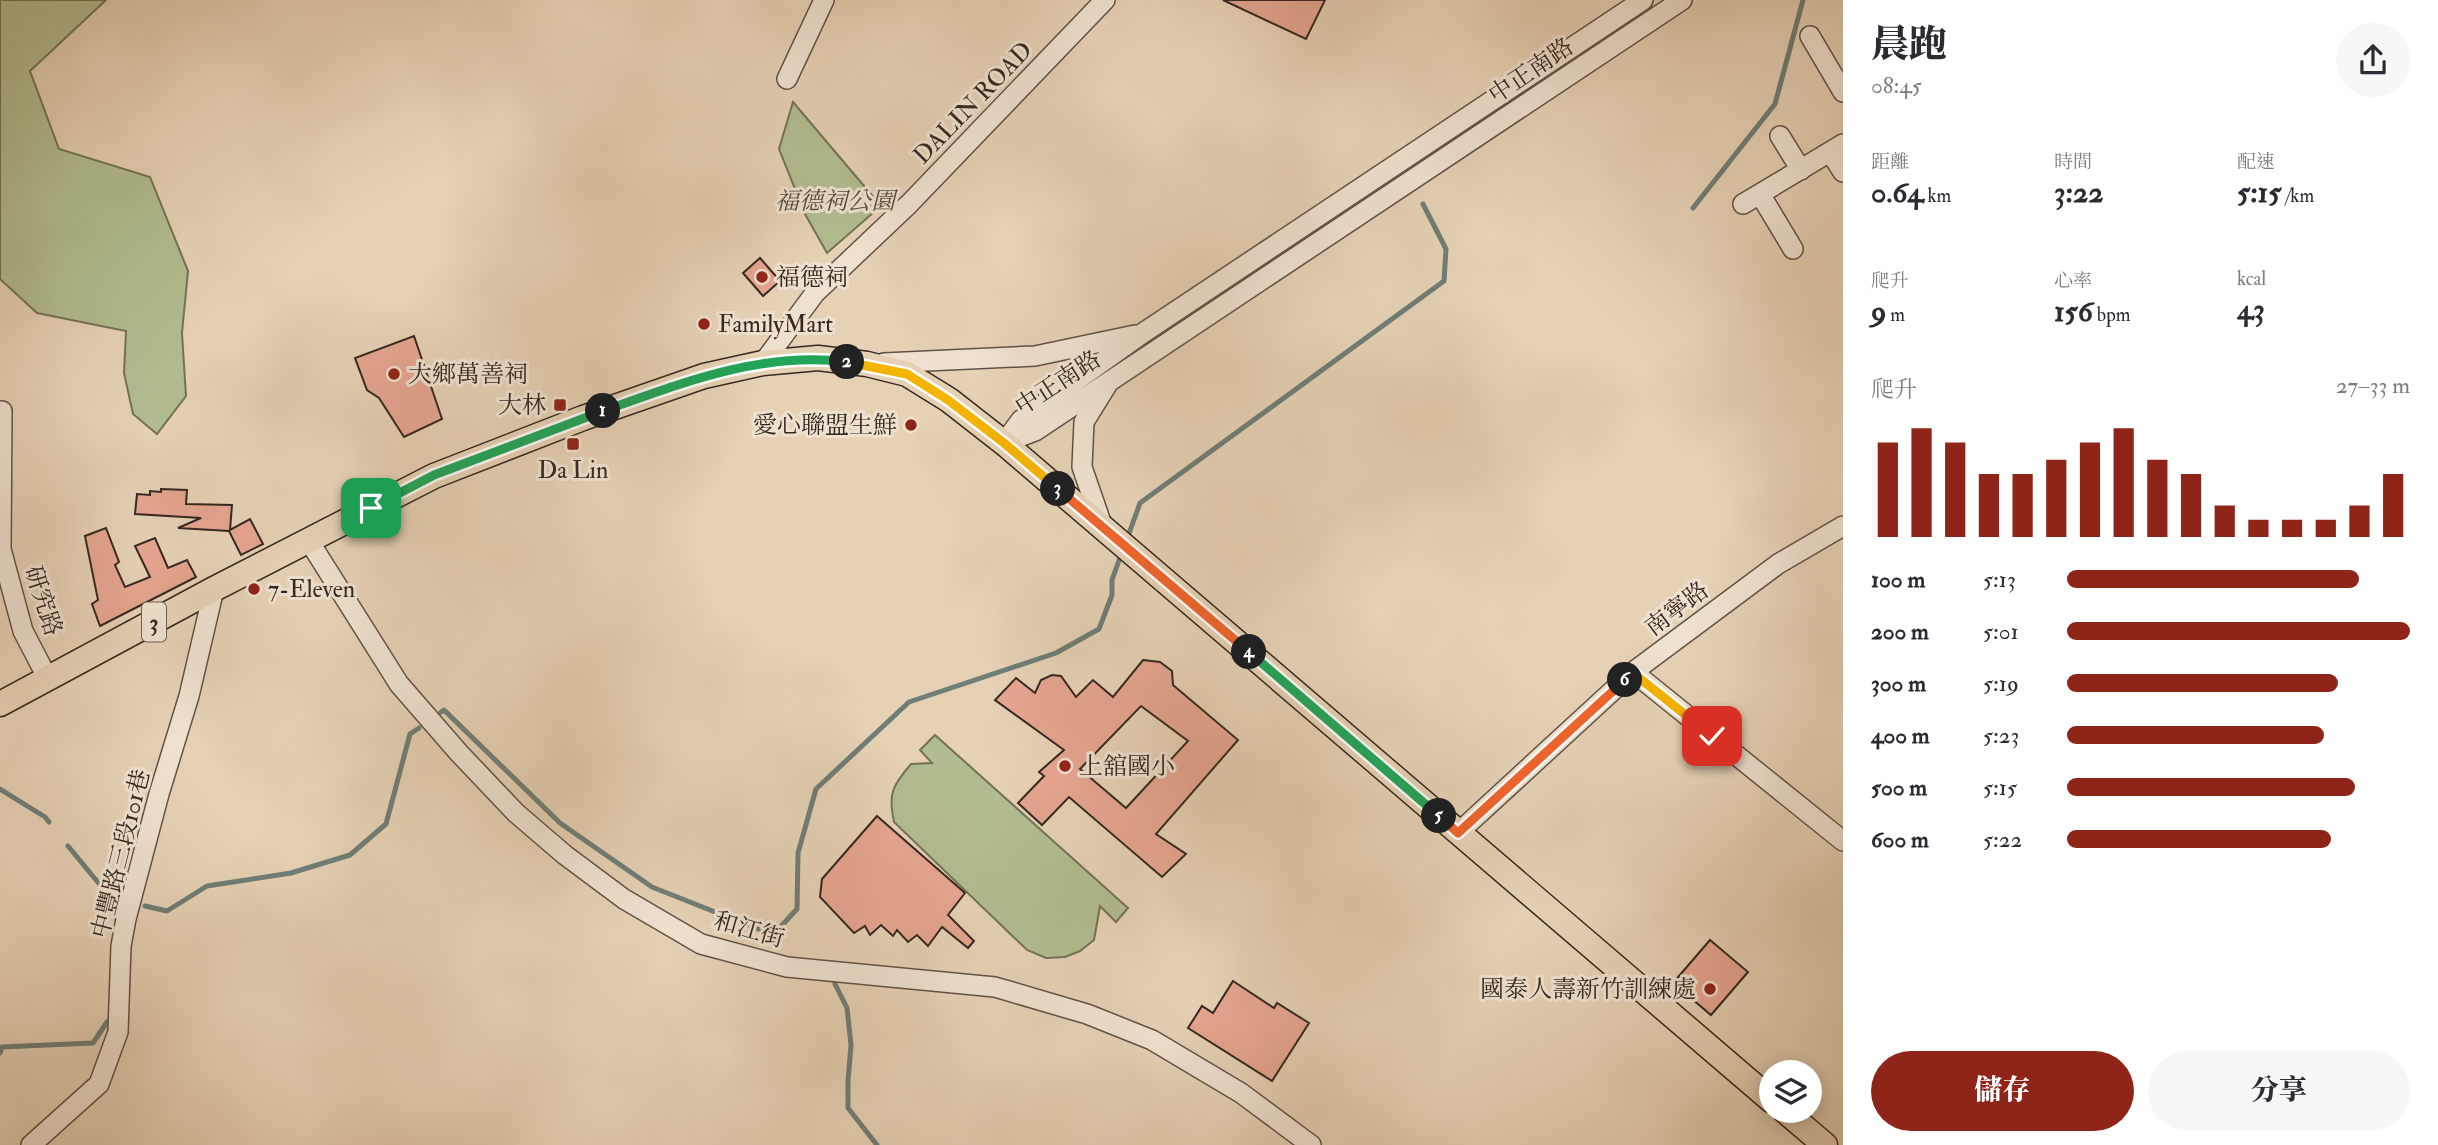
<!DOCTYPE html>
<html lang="zh-TW">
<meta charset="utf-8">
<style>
body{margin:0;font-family:"IM FELL Double Pica","Noto Serif TC",serif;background:#f7f7f7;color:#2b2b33;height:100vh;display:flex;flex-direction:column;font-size:26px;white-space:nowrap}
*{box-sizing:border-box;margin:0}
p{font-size:23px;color:#7c7c81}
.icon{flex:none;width:38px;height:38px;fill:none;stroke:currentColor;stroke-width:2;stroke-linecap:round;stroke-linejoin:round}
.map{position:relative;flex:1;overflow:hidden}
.panel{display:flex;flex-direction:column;background:#fff;width:595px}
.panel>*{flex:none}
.buttons{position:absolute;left:1759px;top:1060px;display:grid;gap:14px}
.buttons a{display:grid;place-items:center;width:63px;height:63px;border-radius:50%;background:#fff;box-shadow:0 4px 18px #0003;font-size:35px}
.pin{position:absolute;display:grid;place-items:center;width:60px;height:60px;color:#fff;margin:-30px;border-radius:14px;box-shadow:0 4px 10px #0006}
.km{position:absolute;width:35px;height:35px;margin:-18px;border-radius:50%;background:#222;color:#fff;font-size:19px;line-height:35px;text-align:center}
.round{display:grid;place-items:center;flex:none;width:74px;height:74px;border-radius:37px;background:#f7f7f7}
.summary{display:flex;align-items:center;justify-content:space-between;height:119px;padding:0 28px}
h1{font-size:38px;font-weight:800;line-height:52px}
.figures{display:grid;grid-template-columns:repeat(3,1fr);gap:10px;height:119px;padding:7px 28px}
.figures div{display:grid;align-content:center}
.figures b{font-size:30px;font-weight:800}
.figures small{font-size:19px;font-weight:400}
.figures p{font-size:19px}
.chart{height:196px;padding:14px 28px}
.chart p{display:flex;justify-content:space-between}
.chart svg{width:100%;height:126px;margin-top:7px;stroke:#8f2418;stroke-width:6}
.button{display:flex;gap:14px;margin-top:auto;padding:14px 28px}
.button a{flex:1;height:80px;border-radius:42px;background:#8f2418;color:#fff;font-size:28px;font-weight:800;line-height:80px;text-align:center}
.button a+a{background:#f7f7f7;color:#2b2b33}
ul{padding:0 28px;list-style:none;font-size:23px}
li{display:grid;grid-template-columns:112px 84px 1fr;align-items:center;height:52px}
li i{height:18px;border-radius:9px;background:#8f2418}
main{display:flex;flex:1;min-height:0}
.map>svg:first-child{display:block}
.green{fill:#b1bc90;stroke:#737258;stroke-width:2}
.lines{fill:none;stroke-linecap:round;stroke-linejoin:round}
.stream{stroke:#6f7e77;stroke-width:5}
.building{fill:#e6a591;stroke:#352821;stroke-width:2;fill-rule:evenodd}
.minor-casing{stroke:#615246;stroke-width:22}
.major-casing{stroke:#352821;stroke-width:27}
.minor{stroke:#efe1cf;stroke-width:19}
.major{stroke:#e6d1b5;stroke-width:24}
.split-1-casing{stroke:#fff;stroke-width:14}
.split-2-casing{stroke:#fff;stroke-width:14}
.split-3-casing{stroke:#fff;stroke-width:14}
.split-4-casing{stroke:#fff;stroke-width:14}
.split-5-casing{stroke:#fff;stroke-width:14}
.split-6-casing{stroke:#fff;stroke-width:14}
.split-7-casing{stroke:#fff;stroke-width:14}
.split-1{stroke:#22a559;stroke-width:9}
.split-2{stroke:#22a559;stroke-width:9}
.split-3{stroke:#f5b400;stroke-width:9}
.split-4{stroke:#f0652b;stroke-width:9}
.split-5{stroke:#22a559;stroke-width:9}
.split-6{stroke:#f0652b;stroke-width:9}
.split-7{stroke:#f5b400;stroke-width:9}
.poi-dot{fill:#8f2418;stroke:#efe1cf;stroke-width:2.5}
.labels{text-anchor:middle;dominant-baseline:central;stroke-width:6;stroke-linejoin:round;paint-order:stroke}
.shield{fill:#efe1cf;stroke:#6d6055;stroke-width:2}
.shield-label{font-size:23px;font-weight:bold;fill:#352821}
.street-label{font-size:24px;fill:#352821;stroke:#efe1cf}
.park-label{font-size:24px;font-style:italic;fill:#544d3d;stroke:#efe1cf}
.poi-label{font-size:24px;fill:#352821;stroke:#efe1cf;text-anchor:start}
</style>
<main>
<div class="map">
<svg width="1843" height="1145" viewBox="0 0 1843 1145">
<rect width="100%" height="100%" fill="#e6d1b5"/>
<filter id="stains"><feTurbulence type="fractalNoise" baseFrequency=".00286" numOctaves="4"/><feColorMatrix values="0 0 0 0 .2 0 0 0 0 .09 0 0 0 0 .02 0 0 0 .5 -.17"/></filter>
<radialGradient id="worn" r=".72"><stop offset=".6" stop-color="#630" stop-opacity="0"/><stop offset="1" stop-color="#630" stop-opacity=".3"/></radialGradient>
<!-- green -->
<path class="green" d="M0,0h106l-76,71 29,78 91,28 38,94 -6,62 4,63 -29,38 -24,-20 -9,-41 2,-42 -89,-18 -37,-34z
M793,102l88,104 -54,47 -22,-39 -26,-65z
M935,735l193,173 -12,14 -16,-16 -6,34 -14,11 -15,6 -19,1 -19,-8 -133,-128c-6,-28 -2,-36 17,-58l21,-1 -12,-13z"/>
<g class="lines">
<!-- stream -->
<path class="stream" d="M1693,208l82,-104 28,-104
M1127,539l13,-36 304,-222 2,-32 -23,-45
M441,712l3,-2 116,113 92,64 121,48 24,-26 1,-56 18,-64 93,-87 147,-49 43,-24 13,-34v-15l10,-28
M0,789l45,28 4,5
M68,846l42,51 6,2
M145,906l22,5 40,-25 84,-13 59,-18 36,-31 24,-90 9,-6
M835,984l12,24 4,37 -3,36v27l29,37
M0,1053l2,-6 91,-4 14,-21"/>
</g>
<!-- building -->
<path class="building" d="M1223,0h102l-19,39z
M760,258l20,23 -17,15 -20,-23z
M414,336l28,83 -38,18 -25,-39 -12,-8 -12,-32z
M161,489l26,1 -1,14 46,1 -2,25 20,-11 13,25 -22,11 -12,-24 -51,-3 23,-10 -66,-4 2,-20 13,1v-4l11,1z
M106,528l13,34 -4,3 10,22 25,-10 -15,-31 20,-8 13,30 19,-8 9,17 -96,49 -8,-22 6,-4 -13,-64z
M1143,660l17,2 12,9 1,14 65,55 -82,94 30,20 -24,23 -93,-80 -27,28 -24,-22 26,-27 -5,-4 25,-22 -69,-50 21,-22 19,15 6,-13 11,-5 9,1 15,21 17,-17 20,17zM1141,706l47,35 -62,67 -46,-39z
M877,816l88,77 -17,22 26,26 -6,7 -26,-21 -14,19 -11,-11 -9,7 -11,-12 -4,6 -12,-11 -11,10 -5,-9 -11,7 -34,-36 2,-18z
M1710,940l38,32 -37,43 -38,-32z
M1233,981l41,27 3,-5 32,20 -37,58 -84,-53 14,-22 11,7z"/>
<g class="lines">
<defs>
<path id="minor" d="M1810,36l33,56
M787,79l37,-79
M1780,136l21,34
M1830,152l13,20
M1760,194l33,55
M1743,204l100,-60
M763,363l52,-70 94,-89 196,-204
M884,363l151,-7 100,-21
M2,411l-1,138 22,82 25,48
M1004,443l31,-12 647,-431
M1004,443l17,-23 122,-87 500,-333
M1103,528l-21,-61 2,-45 23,-37
M309,541l90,143 60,69 57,60 49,42 59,44 77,45 86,23 208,20 92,27 65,26 89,53 70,52
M1633,672l210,169
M1458,833l175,-161 145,-108 65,-38
M31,1145l68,-61 19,-52 3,-86 5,-27 33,-125 30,-98 25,-107"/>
<path id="major" d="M0,704l214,-115 220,-113 149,-58 121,-42 59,-13 55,-5 49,6 40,10 42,26 55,43 767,657
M1785,1111l40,34"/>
</defs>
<!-- minor casing -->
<use href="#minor" class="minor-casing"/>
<!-- major casing -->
<use href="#major" class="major-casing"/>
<!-- minor -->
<use href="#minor" class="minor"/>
<!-- major -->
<use href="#major" class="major"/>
</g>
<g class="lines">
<defs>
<path id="split-1" d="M371,508l63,-33 169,-64"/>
<path id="split-2" d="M603,411c79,-28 159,-60 244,-49"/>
<path id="split-3" d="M847,362l60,12 41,26 56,43 54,46"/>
<path id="split-4" d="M1058,489l191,163"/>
<path id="split-5" d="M1249,652l190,164"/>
<path id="split-6" d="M1439,816l19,17 167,-153"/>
<path id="split-7" d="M1625,680l8,-7 79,63"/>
</defs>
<!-- split-1 casing -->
<use href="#split-1" class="split-1-casing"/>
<!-- split-2 casing -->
<use href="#split-2" class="split-2-casing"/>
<!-- split-3 casing -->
<use href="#split-3" class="split-3-casing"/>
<!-- split-4 casing -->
<use href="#split-4" class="split-4-casing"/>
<!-- split-5 casing -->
<use href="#split-5" class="split-5-casing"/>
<!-- split-6 casing -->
<use href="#split-6" class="split-6-casing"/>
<!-- split-7 casing -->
<use href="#split-7" class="split-7-casing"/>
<!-- split-1 -->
<use href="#split-1" class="split-1"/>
<!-- split-2 -->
<use href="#split-2" class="split-2"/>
<!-- split-3 -->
<use href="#split-3" class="split-3"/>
<!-- split-4 -->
<use href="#split-4" class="split-4"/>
<!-- split-5 -->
<use href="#split-5" class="split-5"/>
<!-- split-6 -->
<use href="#split-6" class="split-6"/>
<!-- split-7 -->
<use href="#split-7" class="split-7"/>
</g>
<!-- markers -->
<g class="poi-dot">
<circle cx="762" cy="277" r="7"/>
<circle cx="704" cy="324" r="7"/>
<circle cx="394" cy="374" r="7"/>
<rect x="553" y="398" width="14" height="14" rx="3.5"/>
<circle cx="911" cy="425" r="7"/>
<rect x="566" y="437" width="14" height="14" rx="3.5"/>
<circle cx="254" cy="589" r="7"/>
<circle cx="1065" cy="766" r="7"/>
<circle cx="1710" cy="989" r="7"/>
</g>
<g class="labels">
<!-- shield labels -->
<rect class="shield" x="142" y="602.5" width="24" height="39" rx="5"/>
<g class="shield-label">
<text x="154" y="622">3</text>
</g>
<!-- street labels -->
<g class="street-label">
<text transform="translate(1531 71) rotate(-34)">中正南路</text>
<text transform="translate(973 103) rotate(-46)">DALIN ROAD</text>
<text transform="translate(1058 383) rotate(-33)">中正南路</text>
<text transform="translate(43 601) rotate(72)">研究路</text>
<text transform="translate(1677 609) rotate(-37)">南寧路</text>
<text transform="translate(121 854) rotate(-76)">中豐路三段101巷</text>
<text transform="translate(749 930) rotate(16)">和江街</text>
</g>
<!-- park labels -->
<g class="park-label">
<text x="835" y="201">福德祠公園</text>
</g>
<!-- poi labels -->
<g class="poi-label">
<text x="776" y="277">福德祠</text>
<text x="718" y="324">FamilyMart</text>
<text x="408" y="374">大鄉萬善祠</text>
<text x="546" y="405" text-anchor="end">大林</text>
<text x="897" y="425" text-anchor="end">愛心聯盟生鮮</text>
<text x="573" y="470" text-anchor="middle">Da Lin</text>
<text x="268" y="589">7-Eleven</text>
<text x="1079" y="766">上舘國小</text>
<text x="1696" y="989" text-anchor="end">國泰人壽新竹訓練處</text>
</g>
</g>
<rect width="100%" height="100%" filter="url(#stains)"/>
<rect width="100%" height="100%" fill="url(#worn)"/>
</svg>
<div class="buttons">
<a><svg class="icon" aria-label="layers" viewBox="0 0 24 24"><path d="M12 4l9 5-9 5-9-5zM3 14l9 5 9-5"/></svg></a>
</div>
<div class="pin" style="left:371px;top:508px;background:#1e9e55"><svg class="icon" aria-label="arrive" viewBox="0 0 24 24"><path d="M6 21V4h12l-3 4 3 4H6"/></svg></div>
<div class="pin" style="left:1712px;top:736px;background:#d93025"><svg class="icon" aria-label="check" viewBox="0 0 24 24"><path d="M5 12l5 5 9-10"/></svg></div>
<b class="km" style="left:603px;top:411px">1</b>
<b class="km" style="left:847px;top:362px">2</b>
<b class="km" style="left:1058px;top:489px">3</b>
<b class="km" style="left:1249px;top:652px">4</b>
<b class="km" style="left:1439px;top:816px">5</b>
<b class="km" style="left:1625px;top:680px">6</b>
</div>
<section class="panel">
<div class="summary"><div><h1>晨跑</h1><p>08:45</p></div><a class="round"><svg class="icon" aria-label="share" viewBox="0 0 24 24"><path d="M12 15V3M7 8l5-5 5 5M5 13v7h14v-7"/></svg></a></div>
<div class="figures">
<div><p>距離</p><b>0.64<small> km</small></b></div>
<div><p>時間</p><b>3:22</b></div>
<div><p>配速</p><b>5:15<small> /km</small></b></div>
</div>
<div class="figures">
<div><p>爬升</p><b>9<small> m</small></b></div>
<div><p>心率</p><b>156<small> bpm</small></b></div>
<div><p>kcal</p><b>43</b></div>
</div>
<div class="chart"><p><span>爬升</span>27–33 m</p>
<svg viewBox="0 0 160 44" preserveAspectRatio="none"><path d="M5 44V11M15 44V6M25 44V11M35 44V22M45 44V22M55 44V17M65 44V11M75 44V6M85 44V17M95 44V22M105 44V33M115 44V38M125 44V38M135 44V38M145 44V33M155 44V22"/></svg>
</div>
<ul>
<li><b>100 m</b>5:13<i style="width:85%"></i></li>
<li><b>200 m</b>5:01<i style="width:100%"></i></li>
<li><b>300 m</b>5:19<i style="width:79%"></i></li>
<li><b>400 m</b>5:23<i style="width:75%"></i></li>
<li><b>500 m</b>5:15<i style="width:84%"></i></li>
<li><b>600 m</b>5:22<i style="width:77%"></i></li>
</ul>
<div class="button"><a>儲存</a><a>分享</a></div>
</section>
</main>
